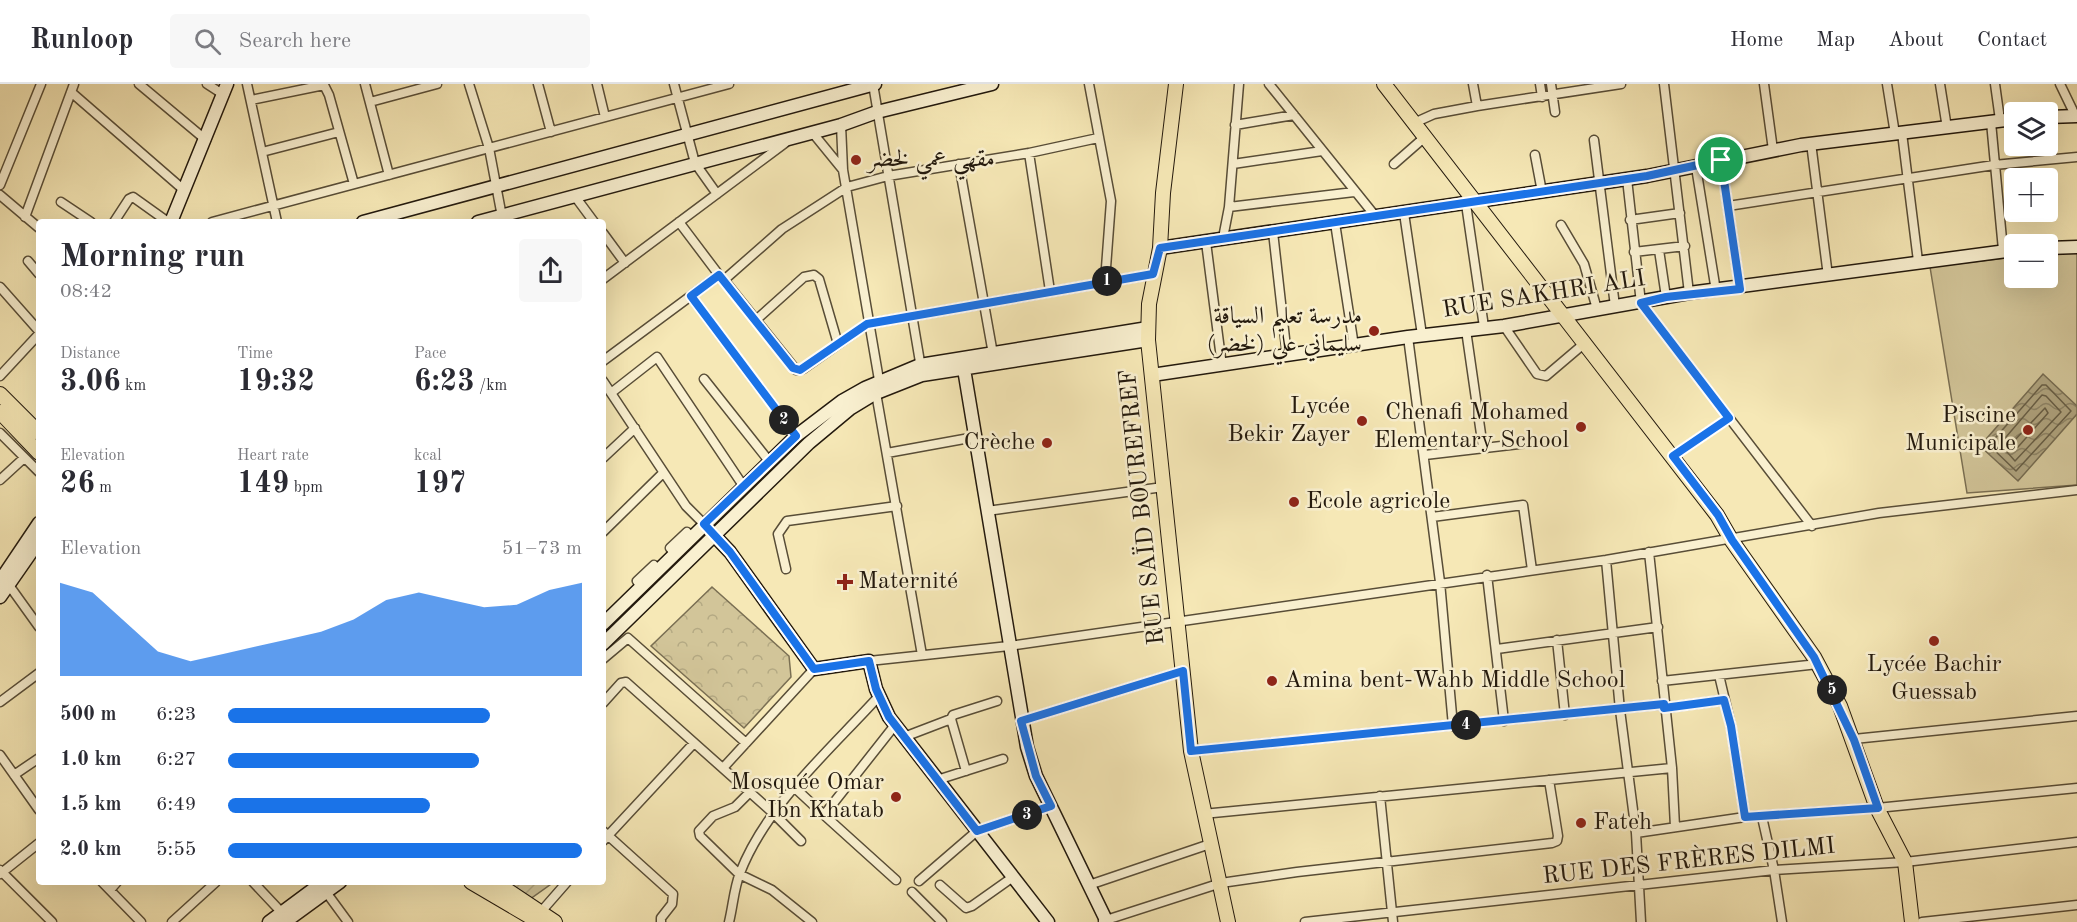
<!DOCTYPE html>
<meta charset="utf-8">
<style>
body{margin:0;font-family:"Old Standard TT",Amiri,serif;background:#f7f7f7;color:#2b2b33;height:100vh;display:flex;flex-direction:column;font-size:22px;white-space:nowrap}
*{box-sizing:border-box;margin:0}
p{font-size:20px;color:#7c7c81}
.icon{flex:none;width:33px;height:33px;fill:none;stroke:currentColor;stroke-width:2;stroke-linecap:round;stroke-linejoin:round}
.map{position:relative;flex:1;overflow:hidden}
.details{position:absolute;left:36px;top:135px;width:570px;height:666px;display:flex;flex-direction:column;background:#fff;border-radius:6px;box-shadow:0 6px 24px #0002}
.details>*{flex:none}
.fabs{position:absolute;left:2004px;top:18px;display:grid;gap:12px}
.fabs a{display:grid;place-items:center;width:54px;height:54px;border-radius:6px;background:#fff;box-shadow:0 6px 24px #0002;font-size:30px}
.pin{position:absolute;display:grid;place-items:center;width:51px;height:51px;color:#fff;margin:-26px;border:3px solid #fff;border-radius:50%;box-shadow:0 2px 6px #0007}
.km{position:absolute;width:30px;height:30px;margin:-15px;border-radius:50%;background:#222;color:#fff;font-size:16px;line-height:30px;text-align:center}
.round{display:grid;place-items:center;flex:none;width:63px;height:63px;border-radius:6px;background:#f7f7f7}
.summary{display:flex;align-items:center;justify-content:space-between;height:102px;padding:0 24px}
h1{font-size:33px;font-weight:600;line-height:45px}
.stats{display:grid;grid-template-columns:repeat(3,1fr);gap:9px;height:102px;padding:6px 24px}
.stats div{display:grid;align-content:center}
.stats b{font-size:30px;font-weight:600}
.stats small{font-size:16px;font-weight:400}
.stats p{font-size:16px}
.chart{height:168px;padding:12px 24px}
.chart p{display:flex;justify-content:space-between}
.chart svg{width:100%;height:108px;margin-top:6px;fill:#1a73e8;opacity:.7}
ul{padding:0 24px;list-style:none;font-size:20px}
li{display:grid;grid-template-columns:96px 72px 1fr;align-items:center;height:45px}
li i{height:15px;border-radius:8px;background:#1a73e8}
header{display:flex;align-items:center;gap:36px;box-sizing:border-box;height:84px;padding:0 30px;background:#fff;border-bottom:2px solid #e1e1e2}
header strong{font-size:28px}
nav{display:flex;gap:33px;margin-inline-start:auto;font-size:21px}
.search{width:420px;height:54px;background:#f7f7f7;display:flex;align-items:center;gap:15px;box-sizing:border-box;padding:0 21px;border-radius:6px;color:#7c7c81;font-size:22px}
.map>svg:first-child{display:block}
.park{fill:url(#park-crowns);stroke:#7a6f53;stroke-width:1.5}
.garden{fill:url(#garden-furrows);stroke:#7a6f53;stroke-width:1.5}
.pitch{fill:#d2c599;stroke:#7a6f53;stroke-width:1.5}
.water{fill:url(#water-waves);stroke:#766b50;stroke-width:1.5}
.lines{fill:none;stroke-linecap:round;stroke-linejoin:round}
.shore{stroke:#685e45;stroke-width:1.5}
.street-casing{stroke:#584d37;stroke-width:11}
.secondary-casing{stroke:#23190d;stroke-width:15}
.primary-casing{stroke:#23190d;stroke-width:16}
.street{stroke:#f9f0d0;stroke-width:8}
.secondary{stroke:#f9f0d0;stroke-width:12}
.primary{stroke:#f6e8b6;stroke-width:14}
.route-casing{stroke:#fff;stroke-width:12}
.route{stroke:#1a73e8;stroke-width:8}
.poi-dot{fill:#8f2418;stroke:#f9f0d0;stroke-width:2}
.labels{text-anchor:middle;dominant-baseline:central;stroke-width:5;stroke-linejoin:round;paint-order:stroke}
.poi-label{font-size:24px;fill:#23190d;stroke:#f9f0d0;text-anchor:end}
.street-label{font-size:24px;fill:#23190d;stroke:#f9f0d0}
</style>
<header>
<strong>Runloop</strong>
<div class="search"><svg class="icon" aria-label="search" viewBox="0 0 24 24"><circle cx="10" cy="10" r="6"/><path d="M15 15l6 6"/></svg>Search here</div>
<nav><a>Home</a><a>Map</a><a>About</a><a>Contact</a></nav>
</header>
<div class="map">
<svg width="2077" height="838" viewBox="0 0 2077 838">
<defs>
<pattern id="park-crowns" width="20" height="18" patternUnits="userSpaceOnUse" patternTransform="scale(1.5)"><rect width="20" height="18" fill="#d2c599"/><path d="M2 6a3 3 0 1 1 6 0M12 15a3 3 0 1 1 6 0" fill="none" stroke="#b4a983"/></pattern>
<pattern id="garden-furrows" width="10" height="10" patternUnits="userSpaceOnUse" patternTransform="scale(1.5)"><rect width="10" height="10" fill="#d2c599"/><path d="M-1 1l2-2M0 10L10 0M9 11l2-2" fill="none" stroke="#b4a983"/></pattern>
<pattern id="water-waves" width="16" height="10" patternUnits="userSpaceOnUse" patternTransform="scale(1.5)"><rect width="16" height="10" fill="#aea27d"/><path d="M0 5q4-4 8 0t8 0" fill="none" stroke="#8d8365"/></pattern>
</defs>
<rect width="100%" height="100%" fill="#f6e8b6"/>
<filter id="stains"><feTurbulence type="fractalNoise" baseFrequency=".00333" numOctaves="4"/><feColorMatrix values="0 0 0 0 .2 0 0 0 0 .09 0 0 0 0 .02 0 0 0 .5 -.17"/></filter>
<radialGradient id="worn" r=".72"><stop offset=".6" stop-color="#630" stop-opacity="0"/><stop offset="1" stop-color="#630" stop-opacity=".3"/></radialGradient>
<!-- park -->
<path class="park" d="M712,503l77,69 2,21 -47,51 -93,-82z"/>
<!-- garden -->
<path class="garden" d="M503,798h51l-24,17z"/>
<!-- pitch -->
<path class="pitch" d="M2077,166v235l-110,8 -37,-226 84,-10v21h34v-25z"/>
<!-- water -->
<path class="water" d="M2043,290l34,32v8l-59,67 -38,-35z"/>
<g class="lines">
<!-- shore -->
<path class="shore" d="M2042,301h4l25,26 -55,60 -27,-26z
M2042,311l4,1 15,16 -46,49 -15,-17z
M2045,324l3,5 -30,34h-4l-1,-5z"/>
<defs>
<path id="street" d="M139,0l67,56
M207,0l17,11
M247,0l30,138
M365,0l24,91
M469,0l20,64 14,74
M538,0l13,48
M597,0l8,33
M674,0l21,79 22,31
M873,0l48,284
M1089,0l22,117 -6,80
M1269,0l107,133
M1473,0l4,22
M1540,0l2,13
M1551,0l4,28
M1664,0l25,209
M1764,0l9,66
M1887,0l8,50
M1940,0l7,44
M1995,0l5,36
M2060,0l15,31
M71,8l114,99
M251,16l73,-15 5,10 25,89
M370,18l67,-18
M1991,38l12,128
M1414,39l20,-9 43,-8 144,-22
M841,41l2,45 36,210
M1235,41l59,-10
M812,48l31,38
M1902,49l16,128
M1594,56l21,166
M1811,59l17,133
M262,68l77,-20
M1029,69l21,138
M1535,71l7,37
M1721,76l19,129
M959,80l34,190
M1233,80l89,-13
M1394,80l32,-28
M1696,83l20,124
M1627,95l14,124 171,223
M0,101l41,-101
M0,111l39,33
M574,111l20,27
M61,118l30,20
M1466,120l18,123
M1728,122l266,-41 83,-8
M1229,123l125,-15
M1404,129l18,122
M25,133l49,-133
M1630,136l50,-7
M114,138l15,-23 4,-2 35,25
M212,138l517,-138
M679,138l40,53
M1335,139l19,123
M1561,141l23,39 13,45
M1273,148l14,124
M603,149l22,30
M1223,154l6,-31 10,-123
M1206,158l16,124
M1659,166l7,47
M1634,168l51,-6
M28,177l11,13
M603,195l182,-136
M724,196l72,90 7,-1 64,-45 286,-50
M0,203l39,44
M691,212l105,140
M756,236l48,-43 10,-2 5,4 19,65
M1504,242l33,48 9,2 40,-34
M1466,246l17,118
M1408,253l32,245 13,144
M603,277l116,-86 5,5 58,-51 65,-42 41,-11 141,-23 69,-15
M0,292l39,-42
M704,295l65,82
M603,297l83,125 18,18
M611,309l46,-36 87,130
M876,309l46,262
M0,349l39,39
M887,369l88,-16
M1425,371l102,-12
M1673,372l56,-38
M603,374l32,-30
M0,396l24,-22
M987,427l176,-24
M1432,433l91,-12 9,65
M603,448l60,-59
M1649,468l23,216 3,59
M675,470l-5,-6 17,-16 5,5
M1606,476l14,150 16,123 5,89
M786,485l-8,-35 9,-13 110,-15
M1487,491l17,146
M6,497l33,46
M641,503l-4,-6 17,-16 5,5
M1557,556l8,75
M1497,565l161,-22
M603,575l25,-21 118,105
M869,577l140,-15 597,-86 273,-47 198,-23
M1719,591l12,51 14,91
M1662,597l156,-17
M0,618l39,-29
M603,619l18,-20 5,-1 147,131 28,28
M1664,624l60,-8
M1021,637l162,-50
M895,641l-71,90 72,65
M904,653l47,-18
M1854,655l223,-23
M1191,667l473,-47
M0,671l39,55
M723,684l91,-99
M966,687l-15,-52 2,-4 44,-14
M14,691l25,-17
M937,696l66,-21
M795,704l29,27
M750,708l-15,15 -22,9 -14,15 1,5 39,38 33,16 40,32
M1380,712l13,126
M1203,730l469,-46
M1762,733l12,53 8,52
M603,747l70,63 -1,10 -11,14v4
M1636,749l109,-16 132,-9 200,-20
M603,757l91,-98
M0,786l52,52
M0,790l39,-31
M919,797l58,-50 74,-25
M102,798l39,40
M253,798l31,33
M940,801l26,23 6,-2 41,-29
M1089,801l121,-41
M110,806l7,-8
M326,808l22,30
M912,808l30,30
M539,830l28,-32
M1103,837l118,-38 76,-11 255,-29 5,-2 1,-5 -9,-56
M172,838l44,-40
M729,838c4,-16 5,-34 11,-49 26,-68 91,-124 139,-177
M1305,838l469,-52 131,-8 172,-20
M1922,838l155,-17"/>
<path id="secondary" d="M2048,33l29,-1
M171,138l56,-138
M363,138l512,-138
M478,138l363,-97 36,-13 115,-28
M1160,164l487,-72 154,-31 213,-26
M2048,164l29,-1
M964,285l63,378 9,29 71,146
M1152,291l256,-38 96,-11 185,-33 325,-43
M710,447l20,21 84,117 55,-8 7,28 13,28 159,205
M0,497l39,-58
M0,513l39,-56
M603,540l193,-188 46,-35 23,-13 55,-23 228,-37
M603,560l206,-201 42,-35 23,-14 48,-19 226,-35
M269,838l54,-40
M285,838l55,-40"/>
<path id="primary" d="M1176,0l-13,109 -3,55 -11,56 -1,36 43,411 37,171
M1384,0l333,431 15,26 82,116 26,49 37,102 28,54 7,60
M0,310l39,39
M0,328l39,41
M471,798l68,40
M495,798l60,40"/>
</defs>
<!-- street casing -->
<use href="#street" class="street-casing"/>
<!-- secondary casing -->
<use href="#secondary" class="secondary-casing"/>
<!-- primary casing -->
<use href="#primary" class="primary-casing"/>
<!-- street -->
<use href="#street" class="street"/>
<!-- secondary -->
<use href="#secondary" class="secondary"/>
<!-- primary -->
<use href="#primary" class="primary"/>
</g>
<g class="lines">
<defs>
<path id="route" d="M1721,76l19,129 -74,8 -25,6 88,115 -56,38 45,59 14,25 82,117 40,83 24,68 -133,9 -14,-91 -7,-26 -60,8v-4l-473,47 -8,-80 -162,50 15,55 15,30 -74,25 -88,-114 -13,-28 -7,-28 -55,8 -84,-117 -26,-28 92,-88 -105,-140 28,-21 74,93 7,2 67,-46 286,-50 7,-26 487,-72z"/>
</defs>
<!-- route casing -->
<use href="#route" class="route-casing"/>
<!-- route -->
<use href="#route" class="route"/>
</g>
<!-- markers -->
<g class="poi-dot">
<circle cx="856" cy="76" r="6"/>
<circle cx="1374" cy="247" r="6"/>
<circle cx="1362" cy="337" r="6"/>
<circle cx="1581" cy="343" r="6"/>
<circle cx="2028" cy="346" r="6"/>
<circle cx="1047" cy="359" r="6"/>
<circle cx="1294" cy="418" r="6"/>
<path d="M842 489h6v6h6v6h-6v6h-6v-6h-6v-6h6z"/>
<circle cx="1934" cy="557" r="6"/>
<circle cx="1272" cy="597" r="6"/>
<circle cx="896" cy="713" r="6"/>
<circle cx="1581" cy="739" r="6"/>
</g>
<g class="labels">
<!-- poi labels -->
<g class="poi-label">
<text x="868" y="76" text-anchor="start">مقهي عمي لخضر</text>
<text x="1362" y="233">مدرسة تعليم السياقة<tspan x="1362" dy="28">سليماني علي (لخضر)</tspan></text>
<text x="1350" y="323">Lycée<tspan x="1350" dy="28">Bekir Zayer</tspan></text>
<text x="1569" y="329">Chenafi Mohamed<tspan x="1569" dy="28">Elementary School</tspan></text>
<text x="2016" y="332">Piscine<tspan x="2016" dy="28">Municipale</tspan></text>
<text x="1035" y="359">Crèche</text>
<text x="1306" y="418" text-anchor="start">Ecole agricole</text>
<text x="858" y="498" text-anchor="start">Maternité</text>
<text x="1934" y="581" text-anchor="middle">Lycée Bachir<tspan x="1934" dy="28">Guessab</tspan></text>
<text x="1284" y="597" text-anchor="start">Amina bent-Wahb Middle School</text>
<text x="884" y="699">Mosquée Omar<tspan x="884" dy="28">Ibn Khatab</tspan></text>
<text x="1593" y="739" text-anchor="start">Fateh</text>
</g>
<!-- street labels -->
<g class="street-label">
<text transform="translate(1544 211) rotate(-9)">RUE SAKHRI ALI</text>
<text transform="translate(1143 423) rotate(-96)">RUE SAÏD BOUREFREF</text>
<text transform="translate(1689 778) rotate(-6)">RUE DES FRÈRES DILMI</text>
</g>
</g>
<rect width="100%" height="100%" filter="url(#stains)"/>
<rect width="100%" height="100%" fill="url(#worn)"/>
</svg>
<div class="fabs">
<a><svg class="icon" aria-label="layers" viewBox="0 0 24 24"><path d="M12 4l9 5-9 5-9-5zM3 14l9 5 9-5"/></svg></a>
<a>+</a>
<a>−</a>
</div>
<div class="pin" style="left:1721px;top:76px;background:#1e9e55"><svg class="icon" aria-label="arrive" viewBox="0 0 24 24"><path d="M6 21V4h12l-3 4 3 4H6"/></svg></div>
<b class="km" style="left:1107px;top:197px">1</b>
<b class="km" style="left:784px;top:336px">2</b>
<b class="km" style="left:1027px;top:731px">3</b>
<b class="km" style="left:1466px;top:641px">4</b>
<b class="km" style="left:1832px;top:606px">5</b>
<section class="details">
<div class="summary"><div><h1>Morning run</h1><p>08:42</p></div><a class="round"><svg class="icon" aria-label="share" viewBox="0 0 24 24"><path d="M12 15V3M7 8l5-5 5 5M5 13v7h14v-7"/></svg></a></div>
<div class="stats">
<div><p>Distance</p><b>3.06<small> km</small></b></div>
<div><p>Time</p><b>19:32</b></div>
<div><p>Pace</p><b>6:23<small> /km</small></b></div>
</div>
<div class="stats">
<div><p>Elevation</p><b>26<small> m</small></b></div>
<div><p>Heart rate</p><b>149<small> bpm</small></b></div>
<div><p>kcal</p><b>197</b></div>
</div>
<div class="chart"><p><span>Elevation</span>51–73 m</p>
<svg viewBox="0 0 160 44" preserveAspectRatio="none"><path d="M0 44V6L10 10L20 22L30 34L40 38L50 35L60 32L70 29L80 26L90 21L100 13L110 10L120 13L130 16L140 15L150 9L160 6V44z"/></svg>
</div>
<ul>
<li><b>500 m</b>6:23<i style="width:74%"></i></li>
<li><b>1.0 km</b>6:27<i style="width:71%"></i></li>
<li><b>1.5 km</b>6:49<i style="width:57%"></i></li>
<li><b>2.0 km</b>5:55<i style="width:100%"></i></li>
</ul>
</section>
</div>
